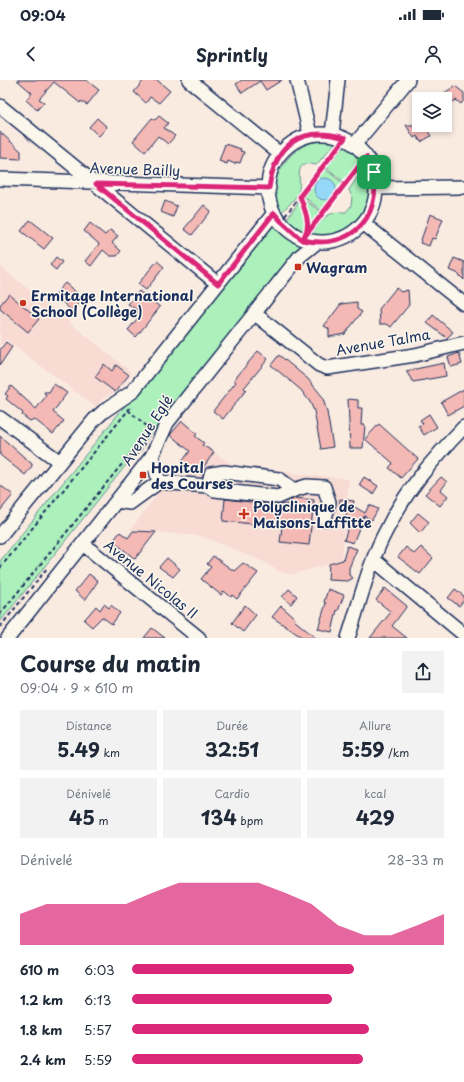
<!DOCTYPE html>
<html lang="fr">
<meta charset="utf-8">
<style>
body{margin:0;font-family:"Playpen Sans",sans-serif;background:#f2f2f3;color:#1f2937;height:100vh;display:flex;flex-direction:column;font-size:15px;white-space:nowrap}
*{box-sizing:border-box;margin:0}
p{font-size:13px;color:#747a83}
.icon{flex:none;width:22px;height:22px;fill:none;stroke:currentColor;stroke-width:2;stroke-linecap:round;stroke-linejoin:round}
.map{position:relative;height:558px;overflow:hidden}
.panel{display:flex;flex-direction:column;background:#fff;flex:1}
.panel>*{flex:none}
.fabs{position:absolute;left:412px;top:12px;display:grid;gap:8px}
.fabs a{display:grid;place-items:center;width:40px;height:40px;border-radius:0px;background:#fff;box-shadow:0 2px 6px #0003;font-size:20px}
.pin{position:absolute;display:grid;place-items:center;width:34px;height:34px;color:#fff;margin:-17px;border-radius:8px;box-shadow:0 2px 6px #0006}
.round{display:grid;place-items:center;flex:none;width:42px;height:42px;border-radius:0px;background:#f2f2f3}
.overview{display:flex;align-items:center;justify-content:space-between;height:68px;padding:0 20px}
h1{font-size:22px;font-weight:700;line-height:30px}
.figures{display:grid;grid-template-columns:repeat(3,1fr);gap:6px;height:68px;padding:4px 20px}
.figures div{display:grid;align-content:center;border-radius:0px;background:#f2f2f3;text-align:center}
.figures b{font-size:20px;font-weight:700}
.figures small{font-size:11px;font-weight:400}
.figures p{font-size:11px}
.chart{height:112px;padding:8px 20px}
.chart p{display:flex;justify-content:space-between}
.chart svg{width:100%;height:72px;margin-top:4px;fill:#db2777;opacity:.7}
ul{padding:0 20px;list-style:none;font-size:13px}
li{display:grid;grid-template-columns:64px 48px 1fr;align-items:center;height:30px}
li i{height:10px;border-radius:5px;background:#db2777}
.status{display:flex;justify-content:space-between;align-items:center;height:28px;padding:0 20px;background:#fff;direction:ltr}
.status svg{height:11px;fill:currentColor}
header{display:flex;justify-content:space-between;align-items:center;height:52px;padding:0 20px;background:#fff;font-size:18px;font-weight:700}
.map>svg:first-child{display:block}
.built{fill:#f8dcd4}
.green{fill:#acf1bc;stroke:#64908d}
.water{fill:#96d8f8;stroke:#6594ba}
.building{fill:#f4b9b4;stroke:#1b2f5e}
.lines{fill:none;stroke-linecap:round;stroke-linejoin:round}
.minor-casing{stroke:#1b2f5e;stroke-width:16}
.path{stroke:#1b2f5e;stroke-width:2;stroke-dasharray:4 3;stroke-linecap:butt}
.minor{stroke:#fbf7ec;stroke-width:13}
.route-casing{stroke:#fff;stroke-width:8}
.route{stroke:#db2777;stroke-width:5}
.poi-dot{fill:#c8321e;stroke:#fbf7ec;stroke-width:1.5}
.labels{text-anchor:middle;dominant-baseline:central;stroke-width:3;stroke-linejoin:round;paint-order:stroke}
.street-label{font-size:14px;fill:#1b2f5e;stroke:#fbf7ec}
.poi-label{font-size:14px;font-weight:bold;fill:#1b2f5e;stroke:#fbf7ec;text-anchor:start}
</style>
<div class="status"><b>09:04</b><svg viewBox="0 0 49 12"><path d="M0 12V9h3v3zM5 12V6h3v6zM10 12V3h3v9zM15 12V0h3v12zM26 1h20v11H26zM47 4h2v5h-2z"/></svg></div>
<header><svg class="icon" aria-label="back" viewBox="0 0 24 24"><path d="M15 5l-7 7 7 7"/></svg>Sprintly<svg class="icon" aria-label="person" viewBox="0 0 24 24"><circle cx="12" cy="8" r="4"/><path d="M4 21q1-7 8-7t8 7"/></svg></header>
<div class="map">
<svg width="464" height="558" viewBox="0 0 464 558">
<rect width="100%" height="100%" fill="#faebe1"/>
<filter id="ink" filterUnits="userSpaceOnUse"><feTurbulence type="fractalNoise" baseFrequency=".025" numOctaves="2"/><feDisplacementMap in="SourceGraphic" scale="8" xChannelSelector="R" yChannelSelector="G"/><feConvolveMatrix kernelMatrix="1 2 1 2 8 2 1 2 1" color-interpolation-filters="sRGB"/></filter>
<g filter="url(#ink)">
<!-- built -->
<path class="built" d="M0,186l131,106 -16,20 -12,6 -7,9 -90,-67 -6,7z
M214,372l22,15 113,12 -7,81 -51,15 -11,-3 -14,-9 -65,-27 -71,-6 51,-67 20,8z"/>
<!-- green -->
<path class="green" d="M327,59l10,2 -21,24c-25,-7 -13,16 -18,28 -3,7 -12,14 -17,20 -2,-3 -6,-7 -7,-10 -2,-7 0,-15 2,-22 7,-24 25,-39 51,-42z
M344,66l10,5 9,9 -18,23 -19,-16z
M366,83c3,11 6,23 5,35 -1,6 -7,14 -11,19 -16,17 -27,21 -50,19 11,-15 15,-25 36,-24l5,-6 1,-9 -3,-7z
M324,88l20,16 -22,27 -19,-15z
M302,118l19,14 -17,22 -18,-14z
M272,143l30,23 -302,376v-61z"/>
<!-- water -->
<path class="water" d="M314 109a11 11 0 1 1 22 0a11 11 0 1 1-22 0Z"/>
<!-- building -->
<path class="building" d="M17,0h69l13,10 -12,15 -6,-4 -1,2 -26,-21 -15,17 5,3 -7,8 -11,-10 6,-7z
M144,0h13l13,11 -11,12 -9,-6 -4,6 -12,-11z
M242,0h40l-16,10 -6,-9 -18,12 -6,-9z
M455,6l9,7v7l-3,4 -5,-4 -11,7v-8h-10z
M159,36l9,7 -4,5 11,8 -7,8 -10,-8 -13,16 -12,-11 19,-23 3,2z
M97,38l10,9 -8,9 -10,-9z
M406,45h18l7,11 -10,6 -4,-6 -3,2z
M0,52l21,19v8l-21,-1z
M225,64l16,5 -1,2 4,1 -4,11 -4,-1 -1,2 -7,-3 -1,3 -8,-3z
M165,121l12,5 -4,11 -12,-5z
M204,125l7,6 -19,24 -8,-6z
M430,134l13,5 -8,20 -3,-1 -3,8 -9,-3z
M30,140l23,18 -9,11 -23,-18z
M90,143l15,12 5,-5 8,6 -6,7 9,8 -4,5h-7l-7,-6 -12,16 -6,-5 14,-17 -15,-13z
M56,177l6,5 -6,8 -6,-5z
M454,178l10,4v18l-7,-7 -8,-3z
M157,181l7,6 -18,23 -8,-6z
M65,203l18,15 -11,13 -13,-12 2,-2 -5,-4z
M396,208l5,4 7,-2 1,15 -18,22 -4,-3h-7l-1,-15z
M139,211l21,16 -24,30 -8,-7 9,-11v-9l-9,-6z
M9,214l30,25 -11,13 -28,-23v-4z
M357,222v7l5,3 -17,22 -16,3v-8l-5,-3 17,-22z
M433,235l20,17 -6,6 -20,-15z
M6,262l6,5 -12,18v-15z
M258,271l10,8 -24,29 2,2 -23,29 -10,-8 23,-29 -2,-2z
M459,273l3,11 -11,3 -3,-10z
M279,275l29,24 14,17 5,16 6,35 -12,2 -7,-38 -4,-9 -9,-12 -30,-25z
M444,283l2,13 -33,6 -7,-11z
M104,284l8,7 4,-6 13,10 -14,17 -20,-15z
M54,304l13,9 -14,19 11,9 -11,13 -19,-15 -4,2 -8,-6 1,-2 -17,-14 2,-3 -3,-2 6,-8 25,23 10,-13 -2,-4h5z
M464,309v17l-16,9 -7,-13z
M348,319l10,1v8h4l-1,17h4l-2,23h-13z
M429,334l8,13 -13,8 -6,-9 5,-2 -3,-4z
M182,341l15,13 -2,2 9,7 -2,2 12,7 -13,19 -20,-8 9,-12 -20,-16z
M379,344l39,35 -17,19 -12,-10 4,-5 -28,-24z
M0,356l32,28v2l-7,9 -25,-20z
M364,397l14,9 -5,8 -14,-9z
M441,397l6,5 -6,8 7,6 -8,10 -15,-12z
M0,405l13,10 -13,16z
M296,418l18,2 -5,45 -29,-3 2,-15 -59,-6 2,-22 52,6 13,-1 1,-4z
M340,419l14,2 -1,5 12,7 4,-8 9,4 -6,11 -8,-4 -11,27 -9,-3 7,-21 -5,-2 1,-9 -8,-1z
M418,433l11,9 -9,11 -10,-10z
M133,451l23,1 -21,27 -22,-18 7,-9 8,6z
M347,466l10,3 -8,19v7l4,3 -5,3 -20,-1 1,-16 14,-4z
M406,467l8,7 7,-7 12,11 -13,16 -22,-17z
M213,476l21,15 9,-8 15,10 -21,26 -5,-4 -1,2 -7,-6 -3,4 -20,-16 10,-12 -4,-3z
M167,478l13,11 -7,8 -14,-10z
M89,494l9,7 -13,19 -10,-9z
M385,508l22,18 -15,20 15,12h-37l21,-26 -15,-12z
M289,509l8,7 -6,8 -9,-7z
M328,509l16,6 -6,16 -1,-1 -5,22 -14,-3 8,-26 -2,-1z
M455,509l9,7v4l-5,6 -11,-8z
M104,524l5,4 2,-3 9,8 -8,11 -10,-7 -10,10 -8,-7 12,-14 4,4z
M245,525l11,10 -13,17 -11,-9z
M281,526l14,12 -1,2 22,18h-13l-31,-21z
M152,548l13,10h-21z"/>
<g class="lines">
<defs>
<path id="minor" d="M189,0l91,74
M297,0l13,54
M0,26l218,178
M332,54l6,-54
M268 108a54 54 0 1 1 108 0a54 54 0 1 1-108 0Z
M355,64l53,-64
M0,99l269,9
M376,108l88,-1
M363,143l101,81
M254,233l65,52 8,3 88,-13 49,-12
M0,338l60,44
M159,402l49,4 7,4 63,7 16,-7 -15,-11 -55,-7 -13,2 -3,12
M294,410l13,-4 17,1 5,15 -4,17
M117,421l13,2 29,-21 -7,-26
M0,456l94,-116 10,-9 28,-19 142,-179
M83,464l116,94
M374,480l88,73
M8,558l144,-182 15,-33 133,-167 16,-13
M348,558c12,-36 21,-76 39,-109 19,-39 47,-71 77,-102"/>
</defs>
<!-- minor casing -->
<use href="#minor" class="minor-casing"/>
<!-- path -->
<path class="path" d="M300,116l8,24v12
M285,136l59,-76
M303,158l63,-81
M128,330l22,19
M135,377l9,-12 -2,-6
M0,488l130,-160
M0,534l153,-188
M0,547l48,-60"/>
<!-- minor -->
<use href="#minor" class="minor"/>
</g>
</g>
<g class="lines" filter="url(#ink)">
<defs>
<path id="route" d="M374,92l-8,-15 -64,83 -21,-19 -7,-8 -56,71 -122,-100 173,4c6,-44 33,-63 76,-50l-45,58c5,16 13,29 2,44 48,10 79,-20 72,-68"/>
</defs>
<!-- route casing -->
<use href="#route" class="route-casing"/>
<!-- route -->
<use href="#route" class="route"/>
</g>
<!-- markers -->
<g class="poi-dot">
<rect x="294" y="183" width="8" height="8" rx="2"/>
<circle cx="23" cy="223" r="4"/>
<rect x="139" y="391" width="8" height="8" rx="2"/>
<path d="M242 428h4v4h4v4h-4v4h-4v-4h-4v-4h4z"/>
</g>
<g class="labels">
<!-- street labels -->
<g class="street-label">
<text transform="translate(135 89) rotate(2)">Avenue Bailly</text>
<text transform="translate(383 262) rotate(-10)">Avenue Talma</text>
<text transform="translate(147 350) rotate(-57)">Avenue Eglé</text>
<text transform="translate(151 499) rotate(39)">Avenue Nicolas II</text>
</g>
<!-- poi labels -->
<g class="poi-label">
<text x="306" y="187">Wagram</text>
<text x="31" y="215">Ermitage International<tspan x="31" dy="16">School (Collège)</tspan></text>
<text x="151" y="387">Hopital<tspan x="151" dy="16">des Courses</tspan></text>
<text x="253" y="426">Polyclinique de<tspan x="253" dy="16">Maisons-Laffitte</tspan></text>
</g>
</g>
</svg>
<div class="fabs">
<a><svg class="icon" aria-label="layers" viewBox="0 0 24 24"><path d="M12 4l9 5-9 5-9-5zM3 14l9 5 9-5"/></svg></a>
</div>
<div class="pin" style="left:374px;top:92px;background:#1e9e55"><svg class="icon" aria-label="arrive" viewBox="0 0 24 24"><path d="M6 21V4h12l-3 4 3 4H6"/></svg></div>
</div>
<section class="panel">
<div class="overview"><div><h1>Course du matin</h1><p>09:04 · 9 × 610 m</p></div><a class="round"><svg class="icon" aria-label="share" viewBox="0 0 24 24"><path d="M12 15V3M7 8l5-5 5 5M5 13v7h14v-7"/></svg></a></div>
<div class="figures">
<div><p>Distance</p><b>5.49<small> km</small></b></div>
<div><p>Durée</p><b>32:51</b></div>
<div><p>Allure</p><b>5:59<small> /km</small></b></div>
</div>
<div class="figures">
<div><p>Dénivelé</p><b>45<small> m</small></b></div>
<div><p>Cardio</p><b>134<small> bpm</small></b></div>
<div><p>kcal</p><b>429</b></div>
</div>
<div class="chart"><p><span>Dénivelé</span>28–33 m</p>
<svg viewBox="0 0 160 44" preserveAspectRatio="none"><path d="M0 44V25L10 19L20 19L30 19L40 19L50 12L60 6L70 6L80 6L90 6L100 12L110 19L120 32L130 38L140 38L150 32L160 25V44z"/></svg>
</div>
<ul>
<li><b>610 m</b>6:03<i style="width:71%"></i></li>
<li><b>1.2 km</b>6:13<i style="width:64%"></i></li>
<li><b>1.8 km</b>5:57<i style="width:76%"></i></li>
<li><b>2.4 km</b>5:59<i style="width:74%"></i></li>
</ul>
</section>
